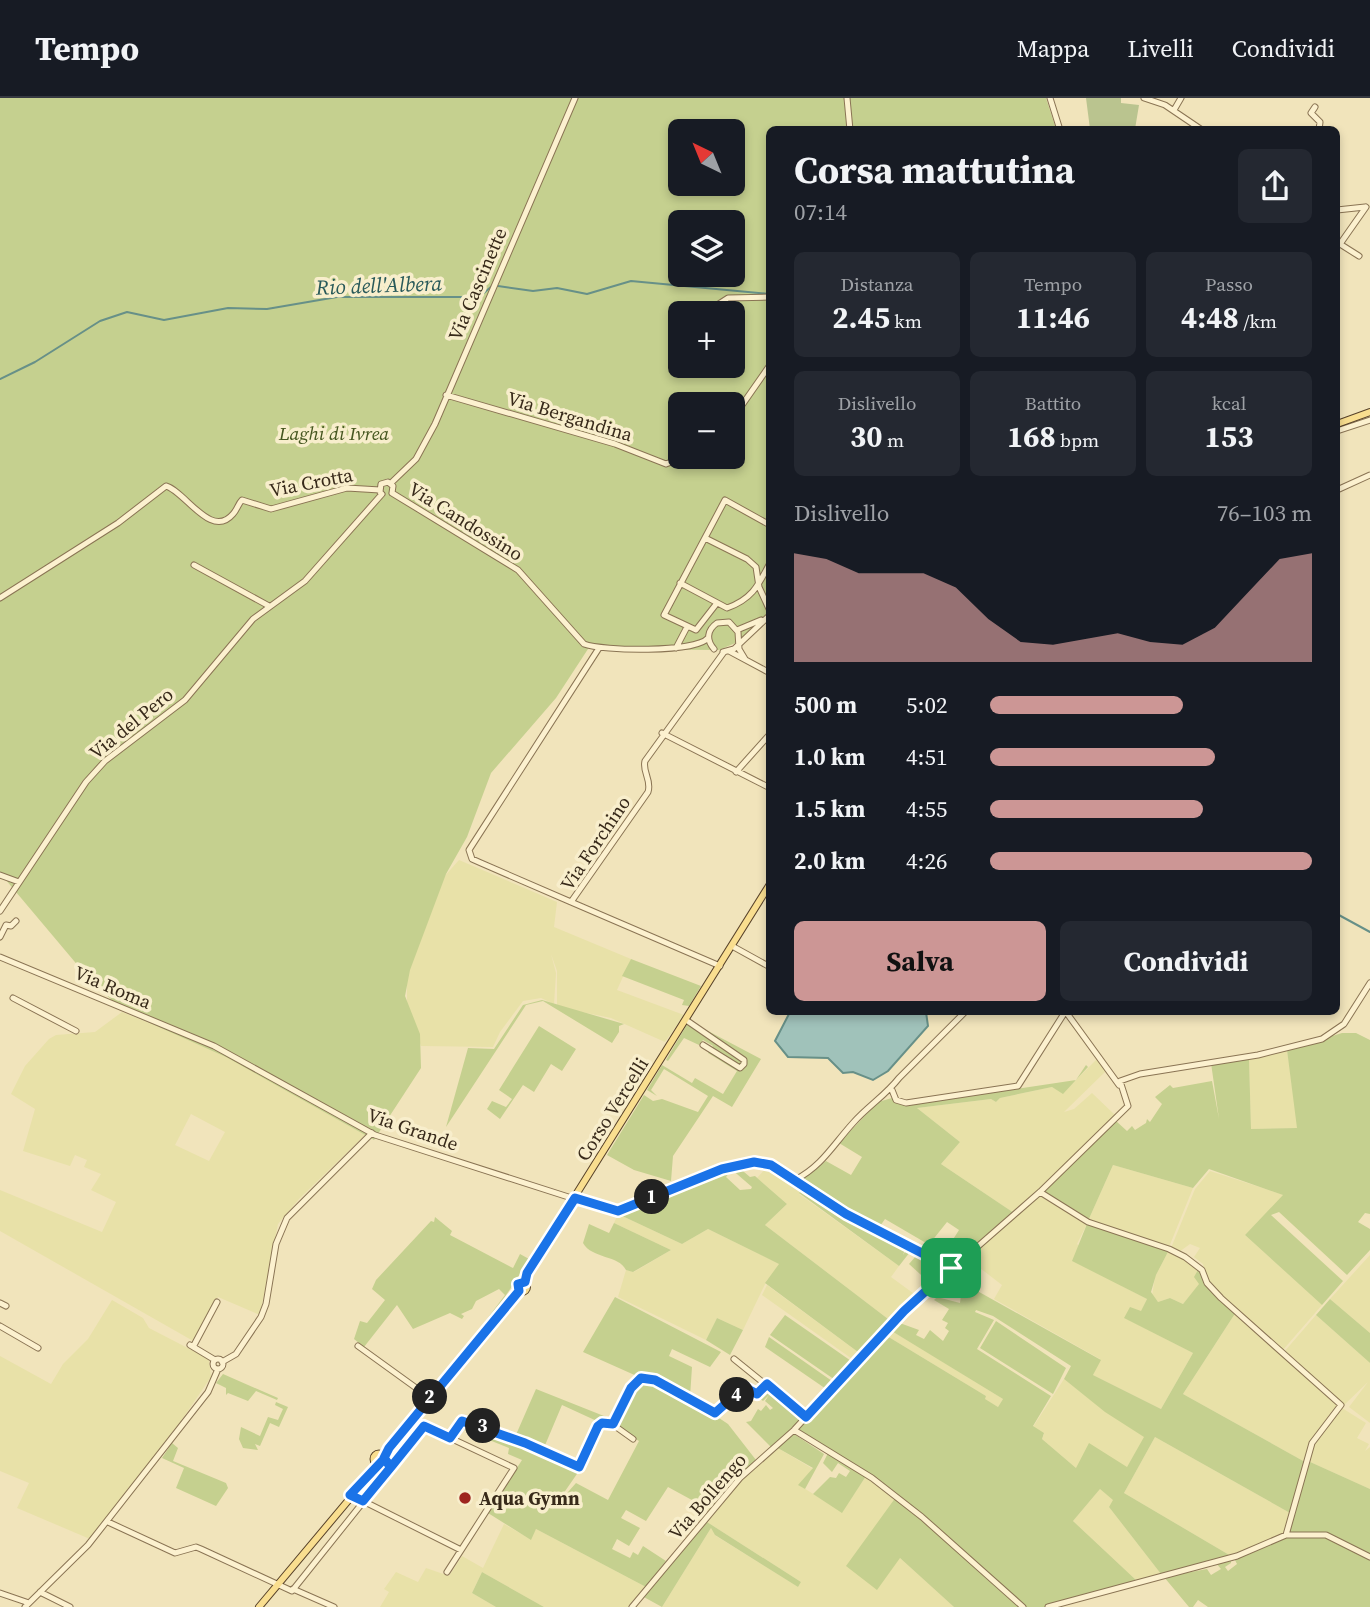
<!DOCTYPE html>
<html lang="it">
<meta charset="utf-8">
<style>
body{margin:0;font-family:"Source Serif 4",serif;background:#242831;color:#f1f3f6;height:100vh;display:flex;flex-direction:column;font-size:26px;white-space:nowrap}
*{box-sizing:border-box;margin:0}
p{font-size:23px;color:#9ea1a6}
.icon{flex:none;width:38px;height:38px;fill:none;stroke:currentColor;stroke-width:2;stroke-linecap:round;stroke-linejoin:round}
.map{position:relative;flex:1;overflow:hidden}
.sheet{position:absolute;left:766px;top:28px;width:574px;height:889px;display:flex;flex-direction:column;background:#171b24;border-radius:10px;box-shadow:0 4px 10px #0003}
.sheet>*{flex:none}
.needle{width:46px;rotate:317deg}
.fabs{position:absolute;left:668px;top:21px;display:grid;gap:14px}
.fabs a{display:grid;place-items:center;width:77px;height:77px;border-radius:10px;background:#171b24;box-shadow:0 4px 10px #0003;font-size:35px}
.pin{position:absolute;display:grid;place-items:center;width:60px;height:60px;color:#fff;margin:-30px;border-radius:14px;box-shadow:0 4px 10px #0006}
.km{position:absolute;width:35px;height:35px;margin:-18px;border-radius:50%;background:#222;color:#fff;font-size:19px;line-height:35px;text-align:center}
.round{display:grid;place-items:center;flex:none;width:74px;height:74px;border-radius:10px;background:#242831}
.summary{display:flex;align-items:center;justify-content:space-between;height:119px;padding:0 28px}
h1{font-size:38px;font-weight:700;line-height:52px}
.figures{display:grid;grid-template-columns:repeat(3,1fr);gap:10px;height:119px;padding:7px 28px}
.figures div{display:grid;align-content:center;border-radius:10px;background:#242831;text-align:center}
.figures b{font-size:30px;font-weight:700}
.figures small{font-size:19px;font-weight:400}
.figures p{font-size:19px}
.chart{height:196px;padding:14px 28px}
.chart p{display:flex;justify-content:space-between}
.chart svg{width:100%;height:126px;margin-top:7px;fill:#cc9695;opacity:.7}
.primary-button{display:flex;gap:14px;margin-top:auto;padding:14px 28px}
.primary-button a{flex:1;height:80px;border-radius:10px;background:#cc9695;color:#111;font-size:28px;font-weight:700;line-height:80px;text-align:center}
.primary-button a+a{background:#242831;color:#f1f3f6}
ul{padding:0 28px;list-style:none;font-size:23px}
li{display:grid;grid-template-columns:112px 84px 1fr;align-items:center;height:52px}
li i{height:18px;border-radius:9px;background:#cc9695}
header{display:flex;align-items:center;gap:42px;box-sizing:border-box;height:98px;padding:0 35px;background:#171b24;border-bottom:2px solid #363941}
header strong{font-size:33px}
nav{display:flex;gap:38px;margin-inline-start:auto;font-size:24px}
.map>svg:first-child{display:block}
.farmland{fill:#e8e1a8;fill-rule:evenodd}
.green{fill:#c5d08f;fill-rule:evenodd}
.cemetery{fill:#bac48f}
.water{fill:#a0c2ba;stroke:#679088;stroke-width:2}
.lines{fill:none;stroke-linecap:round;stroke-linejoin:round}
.stream{stroke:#679088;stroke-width:2}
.minor-casing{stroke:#8a7454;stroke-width:7}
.major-casing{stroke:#574129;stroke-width:8}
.minor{stroke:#fcf1cf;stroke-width:5}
.major{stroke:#f9de8f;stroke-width:6}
.route-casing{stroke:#fff;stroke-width:14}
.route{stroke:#1a73e8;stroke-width:9}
.poi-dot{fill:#9e251f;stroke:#f8eecc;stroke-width:2.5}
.labels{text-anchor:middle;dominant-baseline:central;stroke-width:7;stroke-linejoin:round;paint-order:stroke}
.street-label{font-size:19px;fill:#382a1a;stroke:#f8eecc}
.park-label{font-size:19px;font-style:italic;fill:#45561f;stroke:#f8eecc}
.poi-label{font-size:19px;font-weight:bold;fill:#382a1a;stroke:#f8eecc;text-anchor:start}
.water-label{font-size:21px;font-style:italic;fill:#285959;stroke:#f8eecc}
</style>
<header>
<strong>Tempo</strong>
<nav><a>Mappa</a><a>Livelli</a><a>Condividi</a></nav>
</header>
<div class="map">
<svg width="1370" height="1509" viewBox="0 0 1370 1509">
<rect width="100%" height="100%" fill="#f1e4bb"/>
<!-- farmland -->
<path class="farmland" d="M459,762l98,42 -3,25 77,32 -14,31 67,25 -19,27 -54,-24 -54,-11v-36l-6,-17 5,19 -2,31 -13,-6 -18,3 -23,31 -7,15 -72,-1 -14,-39v-34l36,-95z
M122,914l94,38 149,85 -66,64 -21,25 -18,91 -42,-18 -23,45 -195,-111v-41l102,42 14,-30 -25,-12 10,-16 -17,-7 3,-7 -12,-5 -5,11 -47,-15 12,-42 -24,-15 14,-28 24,-27 7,-4 39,-3zM191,1016l34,18 -16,29 -34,-16z
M1287,952l11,78 -47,1 -2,-71z
M1097,961l9,12 -42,41 10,-3 18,-16 24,23 -102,97 -73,-49 19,-22 -43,-34 74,-9 5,3 4,-4 52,-11 11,6z
M1113,1067l80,23 -24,59 -81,-26z
M767,1069l28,14 9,8 -5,5 100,72 -8,11 26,19 -25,26 -127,-97 22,-21 -30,-26z
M1210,1073l74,24 -39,40 77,70 -40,46 -70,-65 -6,-9 -3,-13 -9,-7 6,-9 -10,-4 -11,8 -8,-4 24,-59z
M1040,1098l47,28 -10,20 45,42 25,13 -6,13 -16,6 68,35 -32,56 -68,-34 7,-16 -106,-60 8,-14 -35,-27z
M618,1116l64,30 26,-15 72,35 -13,16 -24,50 -26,-12 -11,22 -88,-43 8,-27 8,2 37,-22 -57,-27z
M1169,1152l30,18 1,16 -17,20 -13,-6 -12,4 -6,-6 3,-19z
M1370,1157v78l-40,-34z
M767,1187l95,70 -7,6 -93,-66z
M112,1202l31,18 6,10 60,31 2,18 -58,85 -63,77 -73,-31 12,-25 -29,-12v-115l51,28 12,-20 25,-25z
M1236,1214l100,91v4l-21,28 -10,27 -122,-68z
M1316,1217l54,48v60l-21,-16 19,-25 -25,24 -59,-54z
M890,1232l53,32 60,37 -5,8 -14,-8 2,-3 -99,-60z
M1064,1281l42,33 39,25 -18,30 -51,1 -34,-29 2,-5 -11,-7z
M1342,1310l24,15 -9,15 12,6 -4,7 5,-4v42l-62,-28 4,-13z
M1155,1339l135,76 -7,22 -52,21 -107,-63z
M776,1349l37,22 -14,16 43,27 24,-36 30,21 4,61 54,49h-292l49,-79 5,8 82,51 3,-5 -94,-60 31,-39z
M1100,1391l14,11 -5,7 52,67 -25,6 -63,-59z
M504,1426l26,15 6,-10 110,58 -16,20h-86l-62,-35 -10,21 24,14h-116l9,-15 -5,-3 12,-17 22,10 8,-14 23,8 13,-20 21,12z"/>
<!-- green -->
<path class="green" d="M0,0h1046l10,31 -286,1v489l-23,19 -28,12 -131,-1 -32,49 -65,75 -24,64 -21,37 -36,96 -5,26 15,38 1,34 -47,72 -148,-83 -103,-46 -38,-37 -85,-101zM681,33h52v53h-52zM681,124h52v53h-52zM681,215h52v53h-52zM681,306h52v53h-52z
M631,861l70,27 -12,20 -7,-1 2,-5 -62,-24z
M542,902l82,24 -5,2v6l-7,11 -69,-42 -17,4 -80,122 22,-79 26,1 29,-44z
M689,923l72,38 -29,48 -19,-11 -40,60 -2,25 -37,-11 -27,-15 37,-60 9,6 9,-2 36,13 10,-16 -44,-27 -13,21 6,6 -10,-6 15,-25 30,18 3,-5 28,16 14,-23 -29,-18 5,-7 -10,-6 -4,5 -15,-7 -16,23 -2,-1z
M539,928l37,23 -14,22 -11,-7 -17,28 -11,-7 -23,34 -13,-10 5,-8 14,6 6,-8 -13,-9z
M1342,935h14l14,7v174l-5,-1 -7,9 12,7v21l-23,25 -68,-63 -8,3 72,66 -21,24 -77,-70 38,-40 -74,-26 -16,19 -80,-23 -25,56 -44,-29 72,-71 11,10 5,-5 3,4 11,-7 1,-4 3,3 12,-18 -7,-7 15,-12 3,3 39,-7 7,38 -8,-56 38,-5 2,71 46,-1 -10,-78z
M1086,967l2,2 -25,27 -11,-7 -52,11 -4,4 -5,-3 -74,9 43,34 -19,22 73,49 -42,38 -20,-10 7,-11 -12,-8 -24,30 3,-9 -41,-24 -7,10 -57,-31 -22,-18 27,-19 25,14 11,-18 -23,-14 39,-41 14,-4 7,6 9,1 168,-25z
M737,1068l13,11 5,-1 32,28 -22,21 127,97 -30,33 -97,-72 14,-19 -71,-35 -26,15 -64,-30 105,-43 6,2 -3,4 14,13 11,-1 1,-2 -22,-19z
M804,1091l42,27 60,31 -3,8 4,-6 3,3 -11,14 -100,-73z
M435,1119l17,14 -2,4 63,33 7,-14 9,5c-13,22 -27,44 -45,64l21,-28 -6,-6 -23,12 -4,8 -11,5 3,2 -2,3 -12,-6 -37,16 -16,-24 -33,42 -10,-8 6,-18 7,2 18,-23 -13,-11 4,-9 55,-59 3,1z
M614,1125l57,27 -38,22 -7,-2c-7,-15 -34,-11 -43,-27l6,-19 20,9z
M1087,1126l82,26 -13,25 -5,17 7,10 12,-4 13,6 16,-20 -5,-7 5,-9 5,14 32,30 -53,82 122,68 -15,51 -135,-76 -31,56 107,63 -70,18 -52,-67 4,-7 -13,-11 -27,32 63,59 -91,27h-19l-153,-130 -75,-46 11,-16 78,-79 99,60 -1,3 13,8 5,-8 -113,-69 7,-8 22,8 -3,5 8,4 6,-9 13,11 6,-10 -4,-3 3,-5 -6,-3 7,-11 -15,-9 3,-3 23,6 1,-8 11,-7 129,72 -8,15 68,34 32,-56 -69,-35 6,-11 11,4 6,-12 -75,-38zM976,1212l17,6 78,50 -7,13 41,33 39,25 -17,30 -38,-24 -13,25 -34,-29 2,-6 -11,-7 18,-30 -74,-47 17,-29 -19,-8z
M916,1158l28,9 -2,3 5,2 -16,14 -22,-20z
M615,1199l106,55 -11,15 -38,-18 -3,7 23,11 -2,30 -36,-20h-15l-56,-25z
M1330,1201l40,34v30l-54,-48z
M785,1217l69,48 -16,19 -68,-47z
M717,1220l26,12 -13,25 -24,-15z
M996,1223l70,47 -13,26 -73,-46z
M769,1239l63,44 2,3 -5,7 -64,-44z
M223,1276l55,24 -1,2 -21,-9 -8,10 -20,-8 -2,2v-7l-10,-5z
M647,1280l69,37 7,-5 -4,8 9,6 28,36 -44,51 -44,-24 -22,34 -20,-11 -5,8 19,10 -11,18 -12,-7 -5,10 18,9 3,-6 5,3 5,-9 23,15 -20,26 -110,-58 -5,11 -43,-27 34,-53 -14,-6 1,-6 -52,-21 6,-5 83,32 33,17 -27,39 24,-27 32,17 31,-59 -24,-14 22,-46z
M767,1290l35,28 -8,13 -23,18 -25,-25 5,-1 7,-12 3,2 5,-6 4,5 3,-2 -8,-7 4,-6 -6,6 -5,-4z
M536,1291l78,31 -15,2 -37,-17 -19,45 -28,-13z
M276,1304l12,5 -9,20 -9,-4 -10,23 -5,-2 3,6 -15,-2 -4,-9 2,-12 19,9 8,-19 10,3 5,-11 -8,-4z
M794,1336l30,20 -19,35 -7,-4 15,-17 -37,-21z
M172,1345l6,5 -5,13 53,22 2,5 -12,18 -40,-18 8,-20 -22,-10z
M828,1355l38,23 -24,37 -29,-19 17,-17 6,1 3,-5 7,4 4,-6 -12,-8 -6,9 -9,-9z
M1308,1363l62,28v65l-44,-21h-38z
M896,1399l125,110h-67l-54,-49 -23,32 -31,-24z
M707,1424l94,60 -3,5 -83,-52 -4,-7 -49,79 -20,-11z
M1303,1437l31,4 36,19v49h-162l-10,-7 -5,7h-4l-25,-30 43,-8 4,6 10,-6 -5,-6 15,-4v4l-6,4 3,4 9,-7 -3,-6 52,-22z
M482,1474l62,35h-48l-24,-14z"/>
<!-- cemetery -->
<path class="cemetery" d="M1086,0h35v5l18,2 -4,24h-45z"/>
<!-- water -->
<path class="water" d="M790,914h136l2,14 -40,45 -15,9 -20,-8 -10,1 -15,-15 -40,-1 -13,-16z"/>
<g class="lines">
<!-- stream -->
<path class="stream" d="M498,188l35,5 24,-3 30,6 44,-13 139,13
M0,281l35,-17 65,-41 27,-9 37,8 64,-12 39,1 70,-12h142l13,-11
M1337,816l33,18"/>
<defs>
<path id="minor" d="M847,0l3,32
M1050,0l10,32
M1144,0l21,7 37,25
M1315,9l-4,6 9,9 -1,8
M1174,12l7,-12
M1337,112l28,-3
M1359,158l-19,-12 26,-37
M711,211l17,-11 42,-1
M446,297l169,49 51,20 18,-7
M733,320l37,-53
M1337,333l33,-11
M391,385l25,-24 19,-35 140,-326
M1337,392l33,-15
M380,394l1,-8 7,-2 5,4 -1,7
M392,395l126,77 66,74c18,7 112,9 124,-6
M705,440l42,21 9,8 3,20 11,24
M194,467l75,41
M680,485l47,25c25,-9 31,-22 43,-45
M0,500l118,-75 48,-37c19,5 45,54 67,28 4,-4 5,-10 9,-14l29,9 76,-21 33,2
M717,505l-21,27 -32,-15 61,-115 45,25
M737,532l24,-10
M676,550l11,-21
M714,551c-8,-9 -7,-19 3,-26l12,-1 9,10 1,17 6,10
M729,553l41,22
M723,554l11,-3 36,-34
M662,635l108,55
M736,674l34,-38
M0,777l19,7
M571,804l-90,-39 -9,-4 -3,-9 130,-202
M0,813l86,-129 19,-21 80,-61 68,-81 52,-38 77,-87
M0,839l6,-12 5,1 5,-5
M732,848l38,21
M0,859l214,89 161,89 234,75 18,-1 48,-23 47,-17 32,-7 17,3 13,7 62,42 105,54
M720,868l-149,-64 77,-110c4,-12 -6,-20 -3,-31l79,-109
M13,900l63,33
M1066,914l53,73
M686,922l58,40v4l-4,4 -37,-23
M892,992l4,10 10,3 112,-17 47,-74
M795,1082c27,-14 38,-35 58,-57 15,-17 33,-28 46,-45l66,-66
M1040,1094l48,30 81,27 16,8 17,13 5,13 14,15 120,107 -29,38 -26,92
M0,1205l6,3
M0,1228l38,22
M190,1247l25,15
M358,1248l72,52
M193,1249l24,-45
M734,1261l72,58
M213 1266a5 5 0 1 1 10 0a5 5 0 1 1-10 0Z
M222,1264l14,-8 25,-37 5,-13 10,-60 11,-26 85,-85
M412,1322l102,48 -67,104
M612,1326l21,15
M794,1332l78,48 50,39 101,90
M450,1340l7,-14 9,-3 113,46 19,-41 17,-4 19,-38 7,-6 14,2 60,33 29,-26 13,7 10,-10
M351,1397l110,55
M108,1424l67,31 21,-6 5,2 91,42 132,-165
M293,1491l41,18
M40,1494l30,15
M0,1495l29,10
M25,1509l63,-62 120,-153 10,-23
M632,1509l108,-129 54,-48 110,-119 136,-119 88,-86 -8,-25 20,-7 118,-19 64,-16 22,-15 26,-41
M1048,1509l189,-51 49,-21h40l44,22"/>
<path id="major" d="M1337,326l33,-12
M517 1189a5 5 0 1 1 10 0a5 5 0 1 1-10 0Z
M525,1184l2,-9 243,-389
M373.5 1361a5.5 5.5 0 1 1 11 0a5.5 5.5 0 1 1-11 0Z
M384,1360l135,-167
M259,1509l119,-142"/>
</defs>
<!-- minor casing -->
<use href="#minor" class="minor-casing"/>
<!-- major casing -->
<use href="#major" class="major-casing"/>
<!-- minor -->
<use href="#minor" class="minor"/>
<!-- major -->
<use href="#major" class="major"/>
</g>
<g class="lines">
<defs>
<path id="route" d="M951,1170l-105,-54 -75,-49 -17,-3 -32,7 -104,42 -43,-13 -48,75 -2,9 -7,2 1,7 -130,157 -5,10 7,9 -28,34 -13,-6 34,-36 7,8 33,-41 26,12 12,-17 63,22 54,24 19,-41 4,-3 11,1 18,-36 10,-10 14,2 60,33 29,-26 13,7 10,-10 39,33 98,-106 47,-43"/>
</defs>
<!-- route casing -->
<use href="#route" class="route-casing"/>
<!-- route -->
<use href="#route" class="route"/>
</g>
<!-- markers -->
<circle class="poi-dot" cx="465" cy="1400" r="7"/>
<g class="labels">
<!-- street labels -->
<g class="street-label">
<text transform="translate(477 186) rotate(-67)">Via Cascinette</text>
<text transform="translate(570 318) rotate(17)">Via Bergandina</text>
<text transform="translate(311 384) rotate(-11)">Via Crotta</text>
<text transform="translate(466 423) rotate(32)">Via Candossino</text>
<text transform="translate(131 625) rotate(-39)">Via del Pero</text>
<text transform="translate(595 745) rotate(-56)">Via Forchino</text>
<text transform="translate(113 889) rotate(23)">Via Roma</text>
<text transform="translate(612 1011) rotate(-58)">Corso Vercelli</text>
<text transform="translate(413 1031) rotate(19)">Via Grande</text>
<text transform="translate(707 1398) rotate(-49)">Via Bollengo</text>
</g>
<!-- park labels -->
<g class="park-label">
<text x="334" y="335">Laghi di Ivrea</text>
</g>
<!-- poi labels -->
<g class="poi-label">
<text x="479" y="1400">Aqua Gymn</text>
</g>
<!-- water labels -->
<g class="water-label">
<text transform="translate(379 187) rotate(-2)">Rio dell'Albera</text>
</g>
</g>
</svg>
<div class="fabs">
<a><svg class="needle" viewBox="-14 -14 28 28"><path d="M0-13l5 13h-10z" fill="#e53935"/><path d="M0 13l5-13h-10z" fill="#9ea1a6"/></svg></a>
<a><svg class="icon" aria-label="layers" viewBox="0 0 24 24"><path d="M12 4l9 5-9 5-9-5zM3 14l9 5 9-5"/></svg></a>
<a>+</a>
<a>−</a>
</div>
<div class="pin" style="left:951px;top:1170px;background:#1e9e55"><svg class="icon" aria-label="arrive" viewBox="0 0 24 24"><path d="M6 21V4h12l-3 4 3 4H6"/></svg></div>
<b class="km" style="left:652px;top:1099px">1</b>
<b class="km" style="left:430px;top:1299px">2</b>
<b class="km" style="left:483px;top:1328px">3</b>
<b class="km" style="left:737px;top:1297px">4</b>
<section class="sheet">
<div class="summary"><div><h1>Corsa mattutina</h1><p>07:14</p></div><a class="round"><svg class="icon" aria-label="share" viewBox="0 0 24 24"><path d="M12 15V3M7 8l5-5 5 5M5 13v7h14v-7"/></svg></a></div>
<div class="figures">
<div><p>Distanza</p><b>2.45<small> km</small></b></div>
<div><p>Tempo</p><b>11:46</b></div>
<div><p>Passo</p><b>4:48<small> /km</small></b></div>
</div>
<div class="figures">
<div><p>Dislivello</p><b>30<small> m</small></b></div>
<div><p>Battito</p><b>168<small> bpm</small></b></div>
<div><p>kcal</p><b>153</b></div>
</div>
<div class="chart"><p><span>Dislivello</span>76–103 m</p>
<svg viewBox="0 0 160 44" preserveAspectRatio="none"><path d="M0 44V6L10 8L20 13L30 13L40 13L50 18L60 29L70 37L80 38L90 36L100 34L110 37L120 38L130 32L140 20L150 8L160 6V44z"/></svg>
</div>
<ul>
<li><b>500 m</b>5:02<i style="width:60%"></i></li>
<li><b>1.0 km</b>4:51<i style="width:70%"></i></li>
<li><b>1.5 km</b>4:55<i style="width:66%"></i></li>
<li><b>2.0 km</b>4:26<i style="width:100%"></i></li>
</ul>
<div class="primary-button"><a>Salva</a><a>Condividi</a></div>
</section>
</div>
